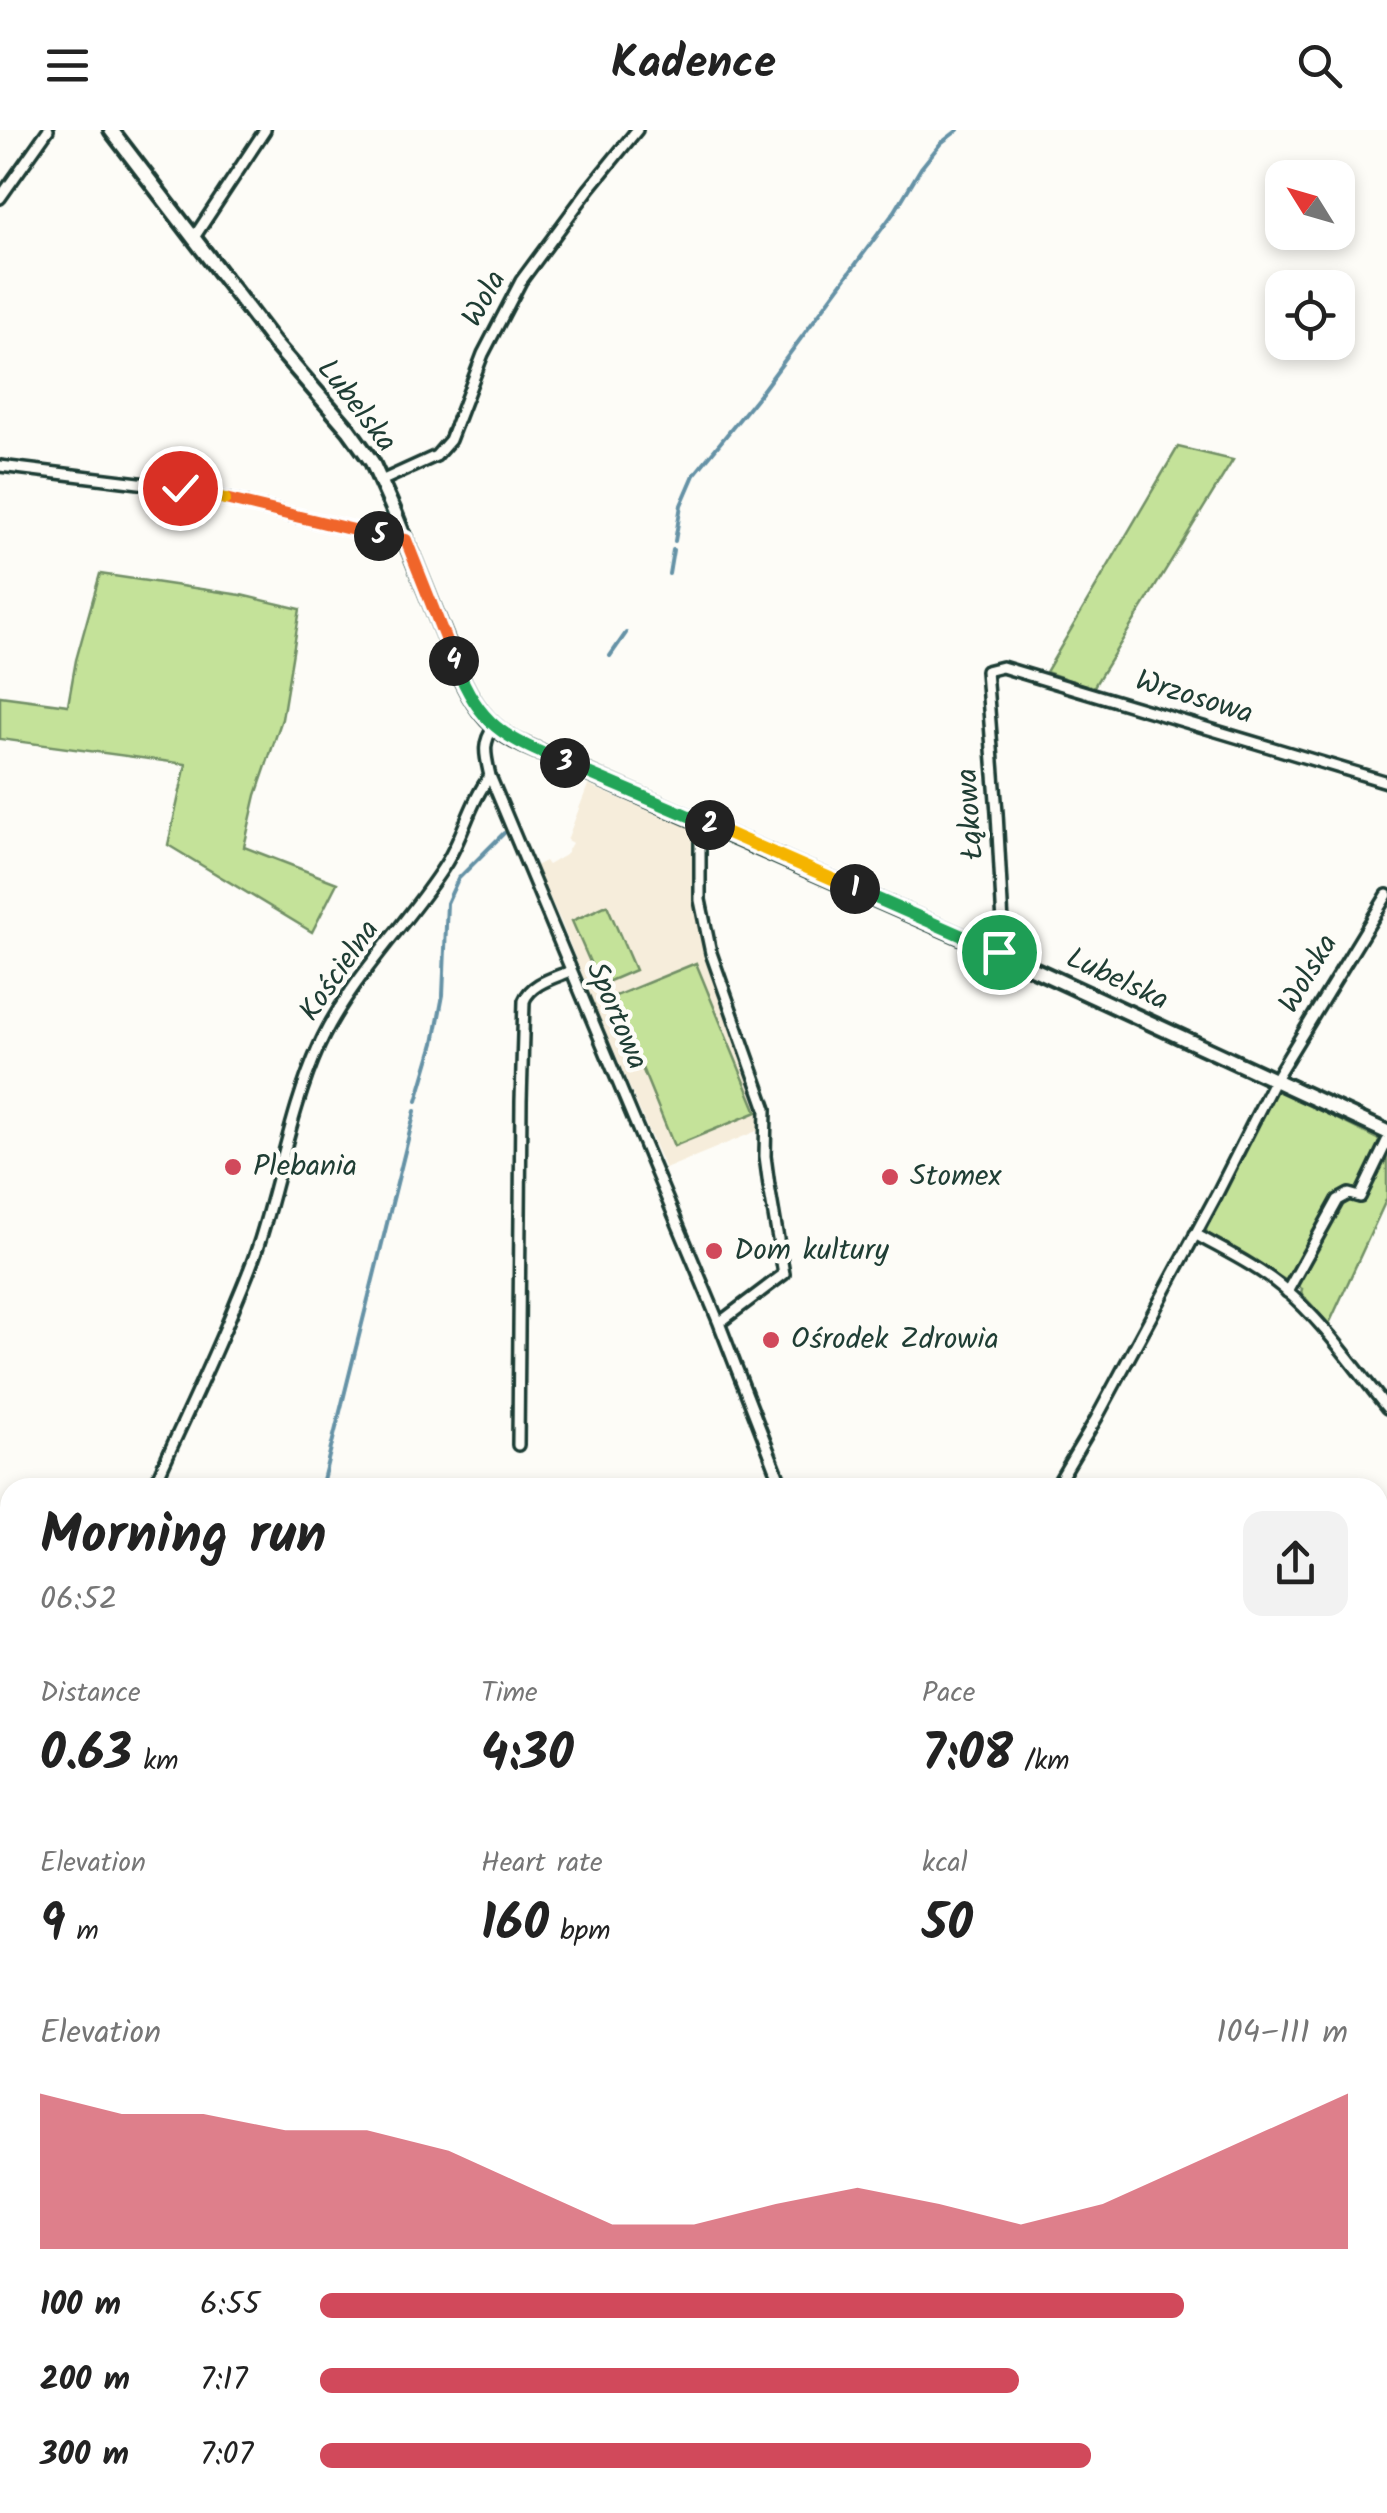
<!DOCTYPE html>
<meta charset="utf-8">
<style>
body{margin:0;font-family:Kalam,sans-serif;background:#f2f2f2;color:#222;height:100vh;display:flex;flex-direction:column;font-size:38px;white-space:nowrap}
*{box-sizing:border-box;margin:0}
p{font-size:32px;color:#767676}
.icon{flex:none;width:55px;height:55px;fill:none;stroke:currentColor;stroke-width:2;stroke-linecap:round;stroke-linejoin:round}
.map{position:relative;flex:1;overflow:hidden}
.drawer{position:absolute;left:0px;top:1348px;width:1388px;height:1038px;display:flex;flex-direction:column;background:#fff;border-radius:30px 30px 0 0;box-shadow:0 5px 15px #0003}
.drawer>*{flex:none}
.needle{width:65px;rotate:307deg}
.controls{position:absolute;left:1265px;top:30px;display:grid;gap:20px}
.controls a{display:grid;place-items:center;width:90px;height:90px;border-radius:20px;background:#fff;box-shadow:0 5px 15px #0003;font-size:50px}
.pin{position:absolute;display:grid;place-items:center;width:85px;height:85px;color:#fff;margin:-42px;border:5px solid #fff;border-radius:50%;box-shadow:0 2px 10px #0007}
.km{position:absolute;width:50px;height:50px;margin:-25px;border-radius:50%;background:#222;color:#fff;font-size:28px;line-height:50px;text-align:center}
.round{display:grid;place-items:center;flex:none;width:105px;height:105px;border-radius:20px;background:#f2f2f2}
.summary{display:flex;align-items:center;justify-content:space-between;height:170px;padding:0 40px}
h1{font-size:55px;font-weight:800;line-height:75px}
.stats{display:grid;grid-template-columns:repeat(3,1fr);gap:15px;height:170px;padding:10px 40px}
.stats div{display:grid;align-content:center}
.stats b{font-size:50px;font-weight:800}
.stats small{font-size:28px;font-weight:400}
.stats p{font-size:28px}
.chart{height:280px;padding:20px 40px}
.chart p{display:flex;justify-content:space-between}
.chart svg{width:100%;height:180px;margin-top:10px;fill:#d1495b;opacity:.7}
ul{padding:0 40px;list-style:none;font-size:32px}
li{display:grid;grid-template-columns:160px 120px 1fr;align-items:center;height:75px}
li i{height:25px;border-radius:12px;background:#d1495b}
header{display:flex;justify-content:space-between;align-items:center;height:130px;padding:0 40px;background:#fff;font-size:45px;font-weight:800}
.map>svg:first-child{display:block}
.built{fill:#f6eddb}
.green{fill:#c4e299;stroke:#729066;stroke-width:2.5}
.water{fill:#94cbf2;stroke:#6592a6;stroke-width:2.5}
.lines{fill:none;stroke-linecap:round;stroke-linejoin:round}
.stream{stroke:#6592a6;stroke-width:4}
.street-casing{stroke:#1f3d34;stroke-width:16}
.secondary-casing{stroke:#1f3d34;stroke-width:20}
.street{stroke:#fdfcf7;stroke-width:9}
.secondary{stroke:#fdfcf7;stroke-width:12}
.split-1-casing{stroke:#fff;stroke-width:20}
.split-2-casing{stroke:#fff;stroke-width:20}
.split-3-casing{stroke:#fff;stroke-width:20}
.split-4-casing{stroke:#fff;stroke-width:20}
.split-5-casing{stroke:#fff;stroke-width:20}
.split-6-casing{stroke:#fff;stroke-width:20}
.split-7-casing{stroke:#fff;stroke-width:20}
.split-1{stroke:#22a559;stroke-width:12}
.split-2{stroke:#f5b400;stroke-width:12}
.split-3{stroke:#22a559;stroke-width:12}
.split-4{stroke:#22a559;stroke-width:12}
.split-5{stroke:#f0652b;stroke-width:12}
.split-6{stroke:#f0652b;stroke-width:12}
.split-7{stroke:#f5b400;stroke-width:12}
.poi-dot{fill:#d1495b;stroke:#fdfcf7;stroke-width:4}
.labels{text-anchor:middle;dominant-baseline:central;stroke-width:9;stroke-linejoin:round;paint-order:stroke}
.street-label{font-size:30px;fill:#1f3d34;stroke:#fdfcf7}
.poi-label{font-size:30px;fill:#1f3d34;stroke:#fdfcf7;text-anchor:start}
</style>
<header><svg class="icon" aria-label="menu" viewBox="0 0 24 24"><path d="M4 6h16M4 12h16M4 18h16"/></svg>Kadence<svg class="icon" aria-label="search" viewBox="0 0 24 24"><circle cx="10" cy="10" r="6"/><path d="M15 15l6 6"/></svg></header>
<div class="map">
<svg width="1387" height="2383" viewBox="0 0 1387 2383">
<rect width="100%" height="100%" fill="#fdfcf7"/>
<filter id="ink" filterUnits="userSpaceOnUse"><feTurbulence type="fractalNoise" baseFrequency=".01" numOctaves="2"/><feDisplacementMap in="SourceGraphic" scale="20" xChannelSelector="R" yChannelSelector="G"/><feConvolveMatrix kernelMatrix="1 2 1 2 8 2 1 2 1" color-interpolation-filters="sRGB"/></filter>
<g filter="url(#ink)">
<!-- built -->
<path class="built" d="M588,655l104,44 4,69 9,50 58,167 -4,15 -94,39 -74,-171 -30,-76 -26,-56 10,-5 3,4 17,-10 7,-12 -5,-3z"/>
<!-- green -->
<path class="green" d="M1178,317l55,13 -140,228 -47,-16z
M100,444l141,21 59,14 -18,110 -26,76 -12,52 93,36 -25,49 -144,-87 18,-81 -186,-25v-43l68,9 8,-45z
M607,775l28,65 -35,15 -28,-64z
M696,833l61,149 -83,34 -61,-149z
M1275,958l112,56v54l-58,126 -28,-31 1,-4 -94,-51 -2,-9z"/>
<!-- water -->
<path class="water" d="M0,1547l10,3v136l-10,-4z
M1378,1950l9,2v125l-9,-2z"/>
<g class="lines">
<!-- stream -->
<path class="stream" d="M675,411l6,-36 13,-30 65,-80 136,-184 26,-43 20,-25 17,-13
M669,444l4,-24
M610,526l16,-23
M417,971l17,-58 9,-48 4,-92 11,-24 46,-46
M321,1358l94,-377"/>
<defs>
<path id="street" d="M0,68l48,-68
M193,109l72,-109
M0,336l180,22 202,49 23,3
M381,351l55,-25 14,-16 33,-86 38,-73 68,-92 48,-59
M494,597c-13,17 -8,30 -4,49l229,547 64,165
M700,691v79l11,53 55,156 -1,47 4,30 15,88 -65,49
M999,823l5,-10 -7,-130 -11,-142 16,-4 385,115
M1195,1104c30,17 62,32 88,54 40,33 71,79 104,120
M1287,1162l51,-92 11,-6 11,3 27,-56
M518,1315l3,-344 3,-100c7,-18 30,-23 46,-30
M153,1358c28,-63 59,-125 84,-188 8,-19 16,-38 22,-57 21,-65 32,-135 60,-197 29,-65 88,-121 126,-181 18,-28 25,-63 45,-89
M1055,1358l41,-69 120,-223 59,-117 112,-184
M1214,2375l6,8
M1043,2383l6,-8"/>
<path id="secondary" d="M111,0l163,213 75,87 23,32 21,47 70,173c14,29 31,50 61,63l475,208 388,179"/>
</defs>
<!-- street casing -->
<use href="#street" class="street-casing"/>
<!-- secondary casing -->
<use href="#secondary" class="secondary-casing"/>
<!-- street -->
<use href="#street" class="street"/>
<!-- secondary -->
<use href="#secondary" class="secondary"/>
</g>
</g>
<g class="lines" filter="url(#ink)">
<defs>
<path id="split-1" d="M855,759l144,63"/>
<path id="split-2" d="M710,695l145,64"/>
<path id="split-3" d="M565,633l145,62"/>
<path id="split-4" d="M454,531c27,66 48,75 111,102"/>
<path id="split-5" d="M379,406l27,4 48,121"/>
<path id="split-6" d="M225,369l154,37"/>
<path id="split-7" d="M180,358l45,11"/>
</defs>
<!-- split-1 casing -->
<use href="#split-1" class="split-1-casing"/>
<!-- split-2 casing -->
<use href="#split-2" class="split-2-casing"/>
<!-- split-3 casing -->
<use href="#split-3" class="split-3-casing"/>
<!-- split-4 casing -->
<use href="#split-4" class="split-4-casing"/>
<!-- split-5 casing -->
<use href="#split-5" class="split-5-casing"/>
<!-- split-6 casing -->
<use href="#split-6" class="split-6-casing"/>
<!-- split-7 casing -->
<use href="#split-7" class="split-7-casing"/>
<!-- split-1 -->
<use href="#split-1" class="split-1"/>
<!-- split-2 -->
<use href="#split-2" class="split-2"/>
<!-- split-3 -->
<use href="#split-3" class="split-3"/>
<!-- split-4 -->
<use href="#split-4" class="split-4"/>
<!-- split-5 -->
<use href="#split-5" class="split-5"/>
<!-- split-6 -->
<use href="#split-6" class="split-6"/>
<!-- split-7 -->
<use href="#split-7" class="split-7"/>
</g>
<!-- markers -->
<g class="poi-dot">
<circle cx="233" cy="1037" r="10"/>
<circle cx="890" cy="1047" r="10"/>
<circle cx="714" cy="1121" r="10"/>
<circle cx="771" cy="1210" r="10"/>
</g>
<g class="labels">
<!-- street labels -->
<g class="street-label">
<text transform="translate(485 169) rotate(-61)">Wola</text>
<text transform="translate(356 276) rotate(52)">Lubelska</text>
<text transform="translate(1194 568) rotate(17)">Wrzosowa</text>
<text transform="translate(971 684) rotate(-94)">Łąkowa</text>
<text transform="translate(340 841) rotate(-55)">Kościelna</text>
<text transform="translate(1309 844) rotate(-59)">Wolska</text>
<text transform="translate(1117 850) rotate(25)">Lubelska</text>
<text transform="translate(616 886) rotate(67)">Sportowa</text>
</g>
<!-- poi labels -->
<g class="poi-label">
<text x="253" y="1037">Plebania</text>
<text x="910" y="1047">Stomex</text>
<text x="734" y="1121">Dom kultury</text>
<text x="791" y="1210">Ośrodek Zdrowia</text>
</g>
</g>
</svg>
<div class="controls">
<a><svg class="needle" viewBox="-14 -14 28 28"><path d="M0-13l5 13h-10z" fill="#e53935"/><path d="M0 13l5-13h-10z" fill="#767676"/></svg></a>
<a><svg class="icon" aria-label="locate" viewBox="0 0 24 24"><circle cx="12" cy="12" r="6"/><path d="M12 2v4M12 18v4M2 12h4M18 12h4"/></svg></a>
</div>
<div class="pin" style="left:999px;top:822px;background:#1e9e55"><svg class="icon" aria-label="arrive" viewBox="0 0 24 24"><path d="M6 21V4h12l-3 4 3 4H6"/></svg></div>
<div class="pin" style="left:180px;top:358px;background:#d93025"><svg class="icon" aria-label="check" viewBox="0 0 24 24"><path d="M5 12l5 5 9-10"/></svg></div>
<b class="km" style="left:855px;top:759px">1</b>
<b class="km" style="left:710px;top:695px">2</b>
<b class="km" style="left:565px;top:633px">3</b>
<b class="km" style="left:454px;top:531px">4</b>
<b class="km" style="left:379px;top:406px">5</b>
<section class="drawer">
<div class="summary"><div><h1>Morning run</h1><p>06:52</p></div><a class="round"><svg class="icon" aria-label="share" viewBox="0 0 24 24"><path d="M12 15V3M7 8l5-5 5 5M5 13v7h14v-7"/></svg></a></div>
<div class="stats">
<div><p>Distance</p><b>0.63<small> km</small></b></div>
<div><p>Time</p><b>4:30</b></div>
<div><p>Pace</p><b>7:08<small> /km</small></b></div>
</div>
<div class="stats">
<div><p>Elevation</p><b>9<small> m</small></b></div>
<div><p>Heart rate</p><b>160<small> bpm</small></b></div>
<div><p>kcal</p><b>50</b></div>
</div>
<div class="chart"><p><span>Elevation</span>104–111 m</p>
<svg viewBox="0 0 160 44" preserveAspectRatio="none"><path d="M0 44V6L10 11L20 11L30 15L40 15L50 20L60 29L70 38L80 38L90 33L100 29L110 33L120 38L130 33L140 24L150 15L160 6V44z"/></svg>
</div>
<ul>
<li><b>100 m</b>6:55<i style="width:84%"></i></li>
<li><b>200 m</b>7:17<i style="width:68%"></i></li>
<li><b>300 m</b>7:07<i style="width:75%"></i></li>
</ul>
</section>
</div>
